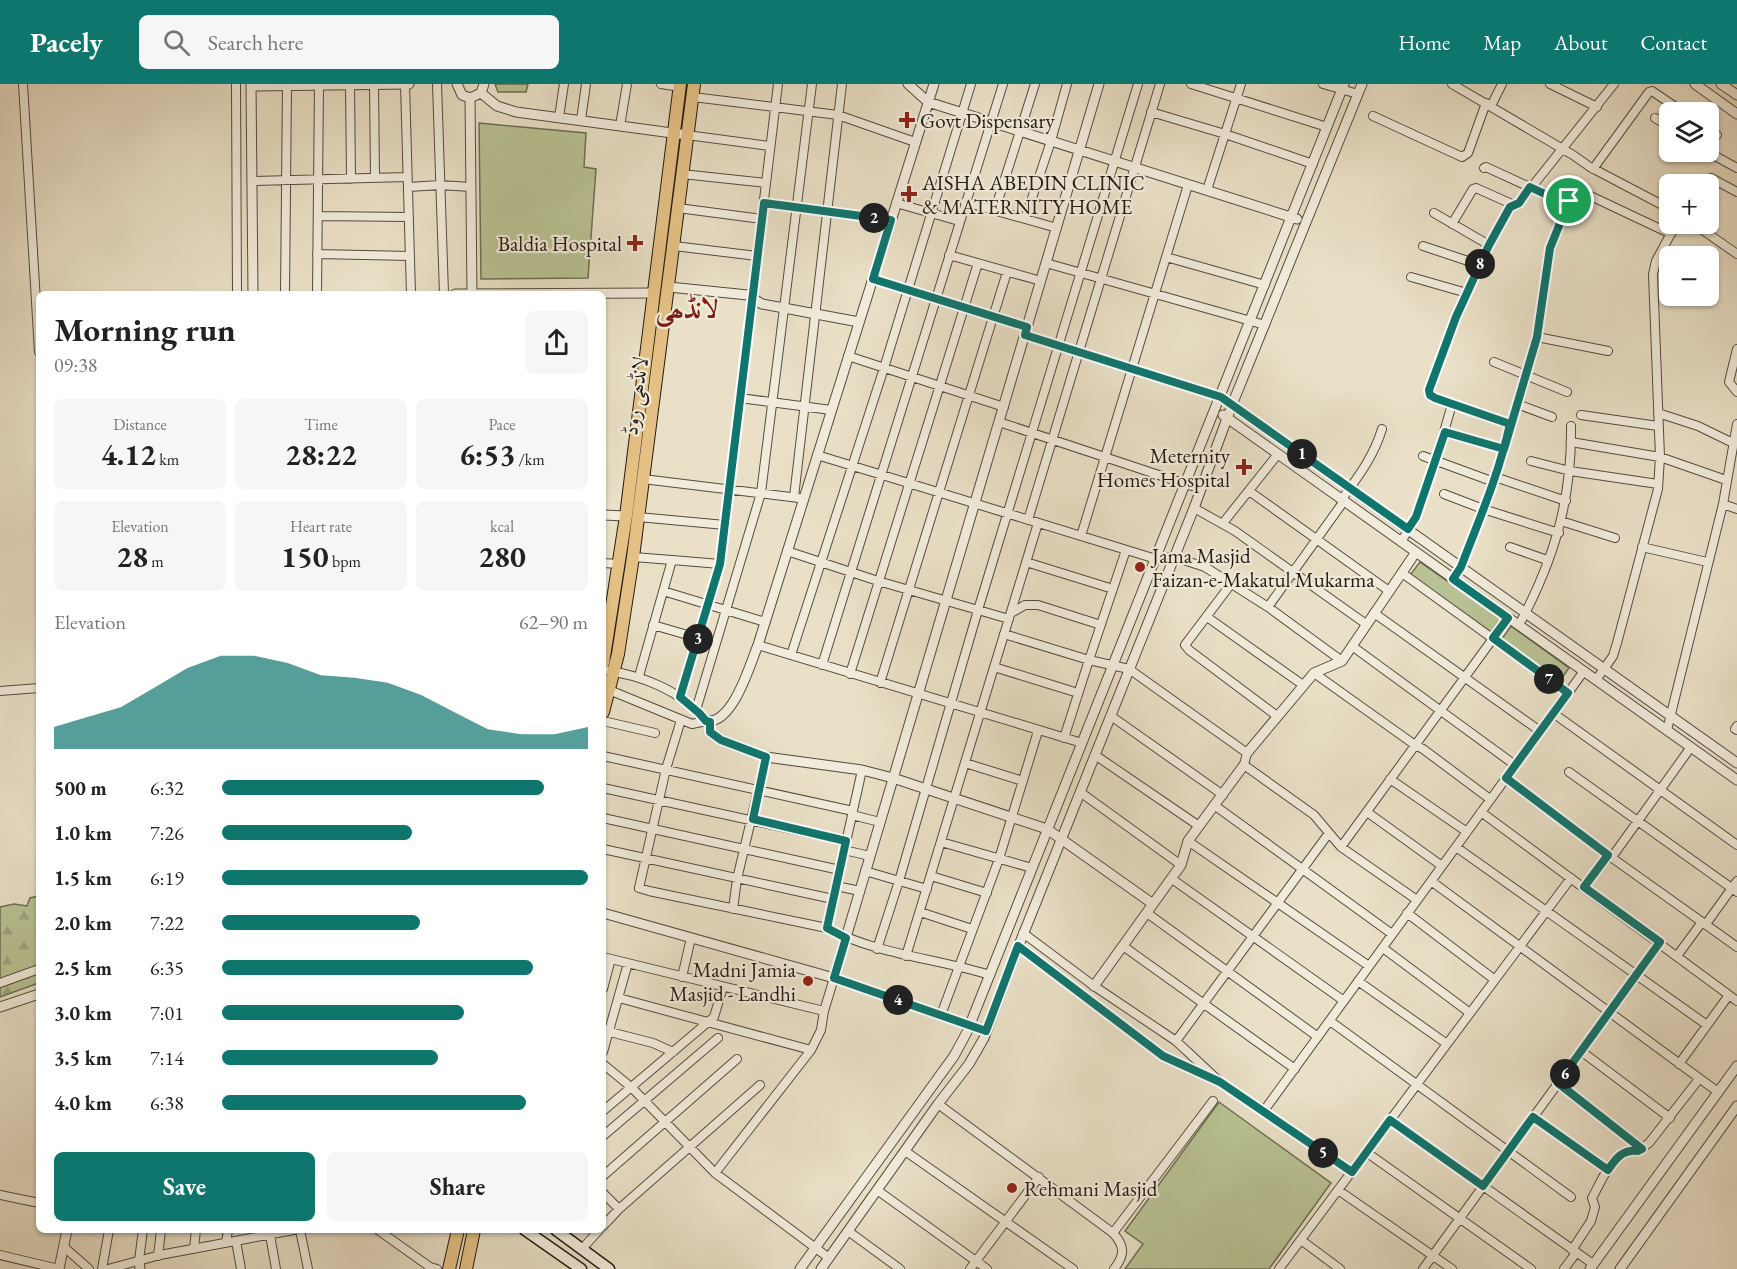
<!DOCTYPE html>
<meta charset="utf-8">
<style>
body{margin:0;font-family:"EB Garamond",Amiri,serif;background:#f6f6f6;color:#222;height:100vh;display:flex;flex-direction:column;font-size:22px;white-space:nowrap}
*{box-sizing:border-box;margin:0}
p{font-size:20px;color:#767676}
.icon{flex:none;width:33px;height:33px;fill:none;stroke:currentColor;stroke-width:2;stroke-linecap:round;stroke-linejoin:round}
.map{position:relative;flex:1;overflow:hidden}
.sheet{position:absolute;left:36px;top:207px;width:570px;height:942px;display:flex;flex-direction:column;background:#fff;border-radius:9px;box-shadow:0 2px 4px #0004}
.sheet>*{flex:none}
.tools{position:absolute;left:1659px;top:18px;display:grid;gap:12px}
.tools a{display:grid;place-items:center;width:60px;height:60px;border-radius:9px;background:#fff;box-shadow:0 2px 4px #0004;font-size:30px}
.pin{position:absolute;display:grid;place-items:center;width:51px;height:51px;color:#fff;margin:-26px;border:3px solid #fff;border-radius:50%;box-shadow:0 2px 6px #0007}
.km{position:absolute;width:30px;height:30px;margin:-15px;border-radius:50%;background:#222;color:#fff;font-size:16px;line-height:30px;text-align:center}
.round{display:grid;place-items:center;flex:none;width:63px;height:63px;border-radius:9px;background:#f6f6f6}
.overview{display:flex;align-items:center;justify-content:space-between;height:102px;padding:0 18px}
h1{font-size:33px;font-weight:700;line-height:45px}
.figures{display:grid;grid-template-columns:repeat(3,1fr);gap:9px;height:102px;padding:6px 18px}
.figures div{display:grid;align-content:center;border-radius:9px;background:#f6f6f6;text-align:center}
.figures b{font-size:30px;font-weight:700}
.figures small{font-size:16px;font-weight:400}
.figures p{font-size:16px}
.chart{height:168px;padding:12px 18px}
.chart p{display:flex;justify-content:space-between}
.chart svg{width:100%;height:108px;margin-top:6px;fill:#0f766e;opacity:.7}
.primary-button{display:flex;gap:12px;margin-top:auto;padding:12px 18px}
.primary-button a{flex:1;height:69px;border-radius:9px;background:#0f766e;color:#fff;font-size:24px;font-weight:700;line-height:69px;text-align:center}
.primary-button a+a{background:#f6f6f6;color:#222}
ul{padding:0 18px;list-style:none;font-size:20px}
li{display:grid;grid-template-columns:96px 72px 1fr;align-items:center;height:45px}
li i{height:15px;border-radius:8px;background:#0f766e}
header{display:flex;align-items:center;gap:36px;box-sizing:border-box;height:84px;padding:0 30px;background:#0f766e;color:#fff}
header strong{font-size:28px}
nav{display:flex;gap:33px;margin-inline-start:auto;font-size:21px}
.search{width:420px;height:54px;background:#f6f6f6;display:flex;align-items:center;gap:15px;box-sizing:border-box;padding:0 21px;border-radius:9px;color:#767676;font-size:22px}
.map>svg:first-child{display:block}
.green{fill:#b8c294;stroke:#6d6e52;stroke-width:1.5}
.forest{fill:url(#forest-firs);stroke:#6d6e52;stroke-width:1.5}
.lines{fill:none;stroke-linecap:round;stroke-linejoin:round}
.minor-casing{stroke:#544c3e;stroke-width:10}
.tertiary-casing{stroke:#544c3e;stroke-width:11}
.secondary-casing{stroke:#221a11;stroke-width:13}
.primary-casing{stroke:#221a11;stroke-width:14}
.minor{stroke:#f1ebdb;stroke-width:8}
.tertiary{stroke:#f1ebdb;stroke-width:9}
.secondary{stroke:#f1ebdb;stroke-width:10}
.primary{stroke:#e4c084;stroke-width:12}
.route-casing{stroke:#fff;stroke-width:12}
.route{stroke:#0f766e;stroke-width:8}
.poi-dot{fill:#8f2418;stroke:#f1ebdb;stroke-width:2}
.labels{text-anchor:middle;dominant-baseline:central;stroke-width:4.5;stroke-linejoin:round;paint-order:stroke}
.poi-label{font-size:21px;fill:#221a11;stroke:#f1ebdb;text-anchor:start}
.street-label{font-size:21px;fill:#221a11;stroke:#f1ebdb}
.district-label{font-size:27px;font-weight:bold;fill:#7a1f14;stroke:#f1ebdb}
</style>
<header>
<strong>Pacely</strong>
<div class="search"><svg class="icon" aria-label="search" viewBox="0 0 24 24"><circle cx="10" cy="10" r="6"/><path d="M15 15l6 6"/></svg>Search here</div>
<nav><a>Home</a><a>Map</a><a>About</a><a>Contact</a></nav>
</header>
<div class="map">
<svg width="1737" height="1185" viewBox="0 0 1737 1185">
<defs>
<pattern id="forest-firs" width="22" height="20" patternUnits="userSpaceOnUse" patternTransform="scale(1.5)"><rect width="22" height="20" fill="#b8c294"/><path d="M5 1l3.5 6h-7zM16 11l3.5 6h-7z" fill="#9ea67f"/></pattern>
</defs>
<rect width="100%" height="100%" fill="#e9e0c7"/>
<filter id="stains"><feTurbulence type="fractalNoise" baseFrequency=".00333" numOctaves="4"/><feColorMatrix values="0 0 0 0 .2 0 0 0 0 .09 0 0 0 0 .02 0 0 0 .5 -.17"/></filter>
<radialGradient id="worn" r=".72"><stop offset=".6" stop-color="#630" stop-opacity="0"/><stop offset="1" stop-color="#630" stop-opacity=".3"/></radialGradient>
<!-- green -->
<path class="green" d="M495,0h33l-2,8h-28z
M479,39l107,10 -2,34 12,2 -8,109 -107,1z
M1420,478l81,57 -10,13 -81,-57z
M1511,542l58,42 -10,14 -58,-42z
M1219,1018l112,81 -62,86h-144l18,-25 -18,-13z"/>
<!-- forest -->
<path class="forest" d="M39,812v87l-39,14v-90l14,-3 13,2 3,-8z"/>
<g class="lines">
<defs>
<path id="minor" d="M23,0l16,268
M236,0l1,210
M350,0l1,95
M374,0l1,94
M405,0l6,210
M437,0l7,210
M661,0l19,3
M1191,0l136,43
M1323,0l35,10
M1452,0l121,71 17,12 80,42
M1550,0l47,23
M693,13l145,18 77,27
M1491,22l11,-22
M1151,28l74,22 88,30
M1373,32l89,41 6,-4 18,-50
M559,33l5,-33
M1655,34l15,9
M581,36l5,-36
M620,42l7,-42
M1708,46l9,5
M687,51l83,11
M1708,68l29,16
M1484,84l2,-1 76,35 7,-1 8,-10h3l91,43
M1593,85l56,-77 3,-1 31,21
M682,90l84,9
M252,97l155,-4
M1701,100l10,-6 26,14
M408,103l32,-2 31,2
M1207,106l34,-106
M965,118l92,26
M763,119l128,17
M896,119l63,18
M678,124l84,11
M995,126l40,-126
M1434,129l55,32
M318,132l91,1
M1025,135l26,-78 16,-57
M1452,140l21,-35 3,-1 38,17
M1694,140l43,30
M674,162l83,10
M1423,162l57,19
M317,170l93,2
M949,171l92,26
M1166,173l99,28
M1046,179l219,62
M1411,193l56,16
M873,195l154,48
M285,210l2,-210
M317,210l2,-210
M1025,251l196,62
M1537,253l71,14
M1737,265l-8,33 8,10
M848,272l156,51
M1494,278l73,30
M740,314l91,12
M1517,320l35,13
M1658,329l40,13 35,17
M1581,331l77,11
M999,338l202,67
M1510,341l-75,-27 -5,-3 -1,-5 27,-73 33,-72 21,-38 9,-4 95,-119
M1445,349l59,16
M1571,358l89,15 66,23
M817,371l339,104 18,-2 31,10 63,40 74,54
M1423,372l71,26
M1531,377l39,10 88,13
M1495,393l71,24
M643,395l156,19
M1249,407l140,100
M1444,410l39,15 76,24
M794,413l48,-413
M1342,415c16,-22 32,-43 40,-70
M1723,420l14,5
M1194,424l41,23 131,93
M638,433l87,8
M1028,436l132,-436
M1561,437l54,17
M1223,439l55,-69
M1081,452l107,-351
M1401,458l15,-25 20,-57 16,-56
M1510,463l37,13
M1642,463l65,15
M1126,466l-37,110 40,9 118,84 -3,12 70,50 27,32 76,53
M787,467l91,30 131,38
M633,473l39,3 -33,116
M672,476l48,4
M1026,478l87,27
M603,479l16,1
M1402,489l166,120
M1453,495l8,-12 33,-85 32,-107 11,-38 13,-89 19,-47
M1231,500l-46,61 4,5 88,66
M663,507l102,31
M1268,523l76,-106
M1011,529l14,-8h13l63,20
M1374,529l166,118
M1207,533l96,68
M653,541l45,13
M1519,541c35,-65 53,-125 52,-199
M1004,550l85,26 -25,78
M758,561l324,98
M1352,562l163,119
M791,571l93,-287 87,-284
M822,581l181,-581
M994,583l84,26
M603,586c38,5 78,20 103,51l-14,3 -83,-34
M1314,589l101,72 8,4 67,50
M850,590l128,-411
M1596,596l17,-24 4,-13 41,-154 2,-32 -7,-183 3,-13 20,-37
M880,599l127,-411
M0,607l39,-3
M680,613l40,-133 58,-480
M696,626l65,-217 51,-409
M1553,629l184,132
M1111,632l112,79
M681,636l-15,49 -27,119 10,3 178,37c51,27 108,30 163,47
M603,637l52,12
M1737,642l-2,3 2,1
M1667,646l56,-226 14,-80
M1095,671l104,71
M603,672l250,55
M965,679l58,18
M1569,688l168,120
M1506,694l102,77 129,92
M1390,695l77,53
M603,704l243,53
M1080,708l101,73
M1214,721l178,129
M1367,728l75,54
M1481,728l256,189
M852,731l28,7
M603,734l237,52
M1188,757l181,125
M941,758l91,26
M1341,763l167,-229
M1456,763l251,178
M603,765l230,50
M844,766l26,6
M1612,773l79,-110
M865,787l62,18
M931,792l56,17
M1172,795l172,122
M1431,797l287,211
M836,802l24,5
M1584,803l24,-32
M733,825l4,-30 29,-122
M920,828l52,17
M1147,829l171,124
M1407,829l88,67
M1706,840l31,-43
M827,844l35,-158
M1023,849l71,53 82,55 44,41 131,90
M1018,862l145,110 51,23
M1123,862l172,123
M1383,864l87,65
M877,865l22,-68 79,-271 160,-526
M906,872l132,-433
M1677,872l25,-34
M603,873l221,54
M682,893l9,-39
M1358,897l89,63
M0,899l39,-14
M603,905l8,-30
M619,914l192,52
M941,931l58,-156 39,-128
M1330,937l241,176
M610,948l43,11 20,9
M1176,957l153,-208
M1581,967l89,67
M603,968l25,-89
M603,980l28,23 84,86 114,85
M1679,980l50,-69
M1558,999l84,65
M938,1020l175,129
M603,1027l111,-94 9,-30
M1263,1028l321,-441
M1533,1033l75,54
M1390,1036l203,144
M603,1052l115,-98
M905,1067l168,118
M1366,1068l165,117
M715,1089l96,-123 10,-20 3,-19 10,-33
M603,1092l134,-117
M877,1106l110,79
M1338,1106l114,79
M603,1109l16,16
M0,1111l39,8
M603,1142l16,-17 141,-124
M300,1146l8,39
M378,1146l52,37 7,2
M848,1147l52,38
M270,1151l6,34
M1301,1156l39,29
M236,1157l5,28
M226,1159l2,-13
M64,1163l25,22
M194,1165l2,-19
M582,1165l17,-19
M1572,1166l19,-29 4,-14 -3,-9c11,-19 21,-51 46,-47l11,-8 50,-64
M0,1171l59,14
M158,1172l3,-26
M139,1176l4,-30
M102,1185l7,-39
M108,1185l52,-14 134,-25
M970,1185l69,-92
M1114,1185c11,-14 11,-23 -1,-36l100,-132
M1279,1185l292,-391
M1423,1185l237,-326
M1564,1185l12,-16"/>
<path id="tertiary" d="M251,0l2,210
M457,0l5,11 8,3 11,-5 3,-9
M908,0l20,18 369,117
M1695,0l42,30
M1721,0l16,11
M251,2l158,-2
M481,9l16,13 19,6 171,23
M470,14l2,196
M669,203l79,8 14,9 97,18
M455,210l199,-1
M1228,318l509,361
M1223,331l514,365
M603,431l23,1
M706,637c27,4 44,-57 52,-76l176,-561
M710,637v11l11,8 45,17 96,13 31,8 154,51 106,75
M1247,669l67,-80 28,-12 74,-109
M603,829l231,65 152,53
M834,894l265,-894
M1094,902l87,-121 7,-24 56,-76
M0,923l39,-13
M139,1176l1,9
M59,1185l8,-39
M800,1185l154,-213 13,-24 377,-948
M821,1185l117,-165 31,-40 15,-26 27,-73 183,-457 38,-103 130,-321
M1590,1185l147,-203
M1620,1185l117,-163"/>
<path id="secondary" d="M525,1146l56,39
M556,1146l53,39"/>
<path id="primary" d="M603,579l23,-147 54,-432
M603,628l15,-58 15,-97 61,-473
M449,1185l9,-39
M466,1185l8,-39"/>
</defs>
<!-- minor casing -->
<use href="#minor" class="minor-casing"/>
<!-- tertiary casing -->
<use href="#tertiary" class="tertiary-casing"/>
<!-- secondary casing -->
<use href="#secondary" class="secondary-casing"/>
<!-- primary casing -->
<use href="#primary" class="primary-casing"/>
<!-- minor -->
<use href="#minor" class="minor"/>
<!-- tertiary -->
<use href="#tertiary" class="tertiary"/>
<!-- secondary -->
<use href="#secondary" class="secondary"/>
<!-- primary -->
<use href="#primary" class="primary"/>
</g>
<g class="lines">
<defs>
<path id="route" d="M1569,117l-19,47 -13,89 -33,112 -59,-17 -29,85 -8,12 -187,-132 -196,-62 2,-8 -154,-48 18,-59 -127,-17 -44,361 -40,133 19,16 7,8 4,1v10l11,8 45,17 -13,62 93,22 -19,87 19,10 -12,40 152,53 32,-85 145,110 57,26 132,90 38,-52 93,66 50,-69 75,53c8,-12 15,-21 30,-19l4,-2 -84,-66 102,-141 -76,-55 24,-32 -102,-77 62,-85 -75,-55 15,-20 -55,-39 8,-12c18,-47 38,-93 49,-143l-75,-26 -5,-3 -1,-5 27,-73 33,-72 21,-38 9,-4 11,-16 32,15 7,-1"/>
</defs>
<!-- route casing -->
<use href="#route" class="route-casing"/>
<!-- route -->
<use href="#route" class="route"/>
</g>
<!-- markers -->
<g class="poi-dot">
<path d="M904 27h6v6h6v6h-6v6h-6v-6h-6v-6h6z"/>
<path d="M906 101h6v6h6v6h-6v6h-6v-6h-6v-6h6z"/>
<path d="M632 150h6v6h6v6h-6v6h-6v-6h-6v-6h6z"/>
<path d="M1241 374h6v6h6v6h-6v6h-6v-6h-6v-6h6z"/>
<circle cx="1140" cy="483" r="6"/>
<circle cx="808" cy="897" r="6"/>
<circle cx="1012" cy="1104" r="6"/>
</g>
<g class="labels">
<!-- poi labels -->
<g class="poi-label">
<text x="920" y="36">Govt Dispensary</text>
<text x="922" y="98">AISHA ABEDIN CLINIC<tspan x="922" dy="24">&amp; MATERNITY HOME</tspan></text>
<text x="622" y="159" text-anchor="end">Baldia Hospital</text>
<text x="1230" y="371" text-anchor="end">Meternity<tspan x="1230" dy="24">Homes Hospital</tspan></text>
<text x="1152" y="471">Jama Masjid<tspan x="1152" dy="24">Faizan-e-Makatul Mukarma</tspan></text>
<text x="796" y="885" text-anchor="end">Madni Jamia<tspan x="796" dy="24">Masjid - Landhi</tspan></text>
<text x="1024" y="1104">Rehmani Masjid</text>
</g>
<!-- street labels -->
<g class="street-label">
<text transform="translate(635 312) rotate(-82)">لانڈھی روڈ</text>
</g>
<!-- district labels -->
<g class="district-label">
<text x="687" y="224">لانڈھی</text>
</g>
</g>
<rect width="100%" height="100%" filter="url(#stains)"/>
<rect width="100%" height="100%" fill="url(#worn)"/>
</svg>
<div class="tools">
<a><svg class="icon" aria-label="layers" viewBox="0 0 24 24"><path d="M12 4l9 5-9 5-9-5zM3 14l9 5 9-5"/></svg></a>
<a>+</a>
<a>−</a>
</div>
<div class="pin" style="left:1569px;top:117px;background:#1e9e55"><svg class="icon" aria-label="arrive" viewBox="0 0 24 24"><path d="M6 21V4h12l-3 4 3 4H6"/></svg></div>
<b class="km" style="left:1302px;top:370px">1</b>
<b class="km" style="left:874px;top:134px">2</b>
<b class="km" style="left:698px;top:555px">3</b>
<b class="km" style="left:898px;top:916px">4</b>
<b class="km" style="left:1323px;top:1069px">5</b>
<b class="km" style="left:1565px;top:990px">6</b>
<b class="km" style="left:1549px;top:595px">7</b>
<b class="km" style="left:1480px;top:180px">8</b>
<section class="sheet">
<div class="overview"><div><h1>Morning run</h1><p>09:38</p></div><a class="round"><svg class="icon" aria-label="share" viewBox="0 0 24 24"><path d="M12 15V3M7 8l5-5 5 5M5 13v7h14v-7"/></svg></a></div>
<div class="figures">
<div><p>Distance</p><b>4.12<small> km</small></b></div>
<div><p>Time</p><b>28:22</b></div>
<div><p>Pace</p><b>6:53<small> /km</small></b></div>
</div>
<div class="figures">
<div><p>Elevation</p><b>28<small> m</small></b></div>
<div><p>Heart rate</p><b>150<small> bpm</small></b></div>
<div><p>kcal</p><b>280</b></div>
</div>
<div class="chart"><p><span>Elevation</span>62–90 m</p>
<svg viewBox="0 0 160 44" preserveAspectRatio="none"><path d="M0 44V35L10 31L20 27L30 19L40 11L50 6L60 6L70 9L80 14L90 15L100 17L110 22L120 29L130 36L140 38L150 38L160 35V44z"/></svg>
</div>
<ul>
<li><b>500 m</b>6:32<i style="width:88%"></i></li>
<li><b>1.0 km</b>7:26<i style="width:52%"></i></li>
<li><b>1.5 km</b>6:19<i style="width:100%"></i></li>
<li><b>2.0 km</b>7:22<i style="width:54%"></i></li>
<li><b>2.5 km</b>6:35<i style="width:85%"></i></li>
<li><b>3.0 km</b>7:01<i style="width:66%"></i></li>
<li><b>3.5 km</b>7:14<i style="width:59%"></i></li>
<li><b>4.0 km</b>6:38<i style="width:83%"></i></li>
</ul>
<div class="primary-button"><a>Save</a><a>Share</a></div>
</section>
</div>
